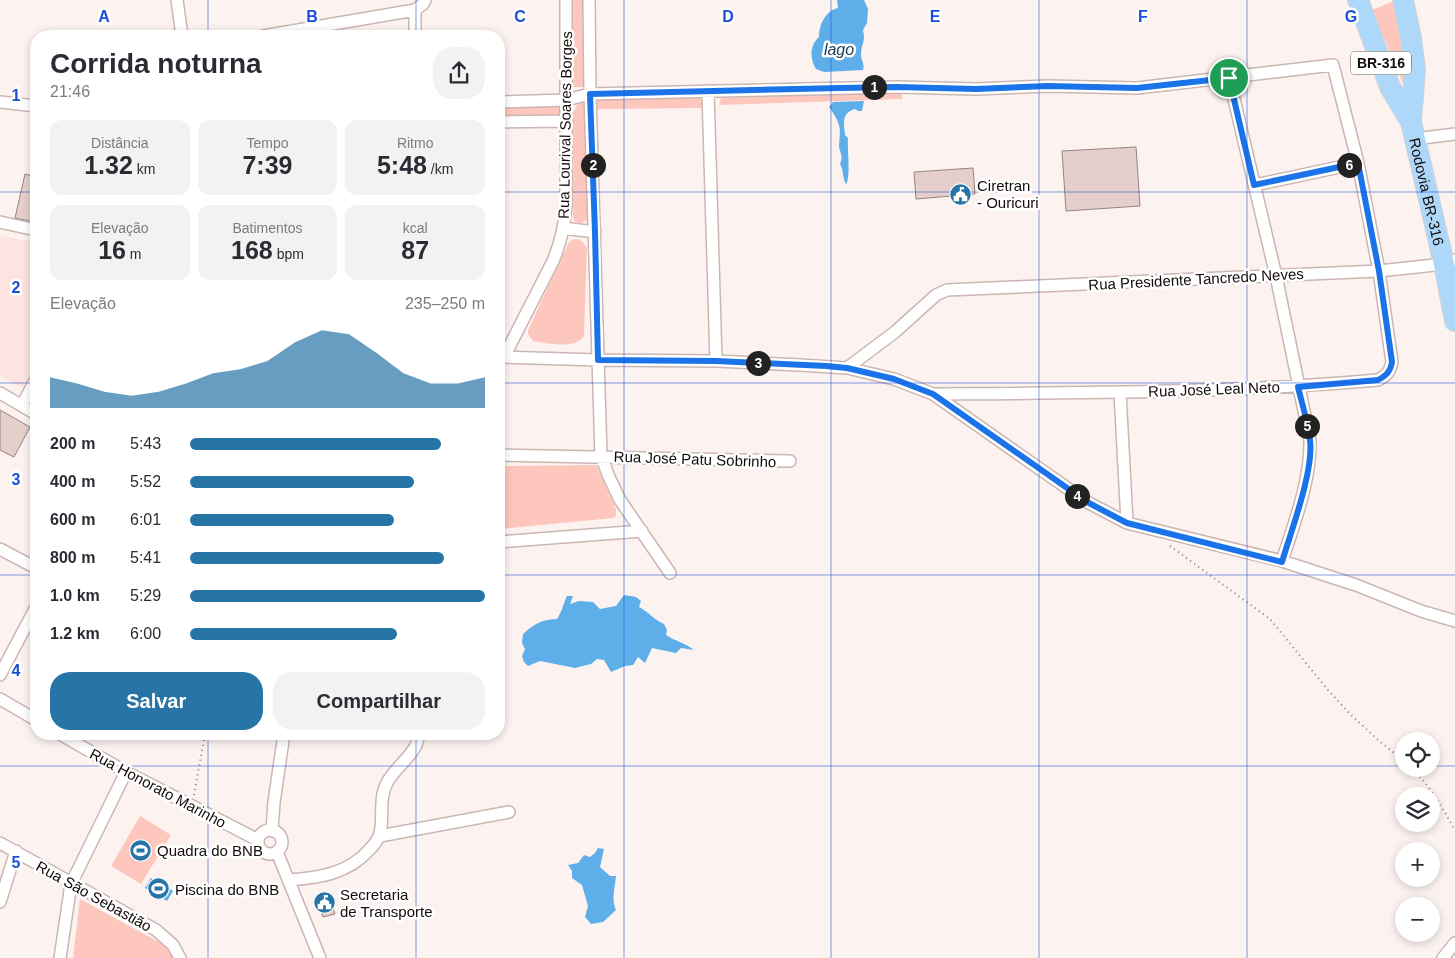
<!DOCTYPE html>
<html lang="pt">
<meta charset="utf-8">
<style>
body{margin:0;font-family:Helvetica,sans-serif;background:#f2f2f3;color:#2b2b33;height:100vh;display:flex;flex-direction:column;font-size:19px;white-space:nowrap}
*{box-sizing:border-box;margin:0}
p{font-size:16px;color:#7c7c81}
.icon{flex:none;width:28px;height:28px;fill:none;stroke:currentColor;stroke-width:2;stroke-linecap:round;stroke-linejoin:round}
.map{position:relative;flex:1;overflow:hidden}
.panel{position:absolute;left:30px;top:30px;width:475px;height:710px;display:flex;flex-direction:column;background:#fff;border-radius:20px;box-shadow:0 2px 8px #0003}
.panel>*{flex:none}
.tools{position:absolute;left:1395px;top:732px;display:grid;gap:10px}
.tools a{display:grid;place-items:center;width:45px;height:45px;border-radius:50%;background:#fff;box-shadow:0 2px 8px #0003;font-size:25px}
.pin{position:absolute;display:grid;place-items:center;width:42px;height:42px;color:#fff;margin:-21px;border:2px solid #fff;border-radius:50%;box-shadow:0 1px 5px #0007}
.km{position:absolute;width:25px;height:25px;margin:-12px;border-radius:50%;background:#222;color:#fff;font-size:14px;line-height:25px;text-align:center}
.round{display:grid;place-items:center;flex:none;width:52px;height:52px;border-radius:20px;background:#f2f2f3}
.head{display:flex;align-items:center;justify-content:space-between;height:85px;padding:0 20px}
h1{font-size:28px;font-weight:700;line-height:38px}
.figures{display:grid;grid-template-columns:repeat(3,1fr);gap:8px;height:85px;padding:5px 20px}
.figures div{display:grid;align-content:center;border-radius:12px;background:#f2f2f3;text-align:center}
.figures b{font-size:25px;font-weight:700}
.figures small{font-size:14px;font-weight:400}
.figures p{font-size:14px}
.chart{height:140px;padding:10px 20px}
.chart p{display:flex;justify-content:space-between}
.chart svg{width:100%;height:90px;margin-top:5px;fill:#2774a6;opacity:.7}
.action{display:flex;gap:10px;margin-top:auto;padding:10px 20px}
.action a{flex:1;height:58px;border-radius:20px;background:#2774a6;color:#fff;font-size:20px;font-weight:700;line-height:58px;text-align:center}
.action a+a{background:#f2f2f3;color:#2b2b33}
ul{padding:0 20px;list-style:none;font-size:16px}
li{display:grid;grid-template-columns:80px 60px 1fr;align-items:center;height:38px}
li i{height:12px;border-radius:6px;background:#2774a6}
.map>svg:first-child{display:block}
.built{fill:#fde4e0}
.green{fill:#fec7bd}
.water{fill:#5daee9}
.building{fill:#e5cfcb;stroke:#97837f}
.lines{fill:none;stroke-linecap:round;stroke-linejoin:round}
.street-casing{stroke:#cbb6b2;stroke-width:14}
.highway-casing{stroke:#d5d3d3;stroke-width:22}
.path{stroke:#847c7a;stroke-width:2;stroke-dasharray:1 4;stroke-linecap:butt}
.street{stroke:#fff;stroke-width:11}
.highway{stroke:#add8fa;stroke-width:20}
.route-casing{stroke:#fff;stroke-width:10}
.route{stroke:#1a73e8;stroke-width:6}
.grid{fill:none;stroke:#1d4ed8;stroke-width:1;stroke-opacity:0.55}
.labels{text-anchor:middle;dominant-baseline:central;stroke-width:5;stroke-linejoin:round;paint-order:stroke}
.shield{fill:#fff;stroke:#5a5554;stroke-width:1}
.shield-label{font-size:14px;font-weight:bold;fill:#130c0a}
.street-label{font-size:15px;fill:#130c0a;stroke:#fff}
.poi-label{font-size:15px;fill:#130c0a;stroke:#fff;text-anchor:start}
.water-label{font-size:16px;font-style:italic;fill:#193b54;stroke:#fff}
.grid-label{font-size:16px;text-anchor:middle;font-weight:bold;fill:#1d4ed8;stroke:#fff;stroke-width:5;stroke-linejoin:round;paint-order:stroke}
</style>
<div class="map">
<svg width="1455" height="958" viewBox="0 0 1455 958">
<rect width="100%" height="100%" fill="#fcf3f1"/>
<!-- built -->
<path class="built" d="M0,236l36,6v122l-14,24 -22,-12z"/>
<!-- green -->
<path class="green" d="M571,0h12v87h-11z
M1396,0l15,103 -39,-93z
M902,92v7l-183,6 2,-7z
M702,97v11l-106,1v-10z
M583,103l5,6v110c-4,4 -7,5 -13,3l-2,-4v-106l5,-8z
M558,104l3,2v7l-2,2 -60,2v-10z
M574,239c7,0 10,3 13,9l-3,88c-9,14 -36,7 -51,5l-5,-7v-4l41,-88z
M596,465l20,44v7l-3,2 -114,11v-63z
M140,816l31,19 -30,49 -30,-18z
M80,899l92,50 2,9h-101z"/>
<!-- water -->
<path class="water" d="M837,0h27l4,9 -1,14 -4,7c3,13 -2,14 -2,24 0,7 4,10 2,16l-39,2 -8,-3c-6,-10 -7,-23 3,-32 0,-12 6,-26 19,-29z
M864,101l-2,10h-4l-3,-2c-14,4 -11,14 -10,26l3,3c-1,11 3,39 -2,46 -4,-7 -2,-14 -6,-20 4,-10 -1,-11 -1,-19 2,-20 1,-22 -10,-38l4,-5z
M624,595l12,2 5,4 -2,6c10,5 15,13 25,17l3,6 -1,5c9,6 19,8 28,15l-13,-2 -5,5 -24,-5 -7,15 -7,-6 -5,8 -8,1 -14,6 -7,-12 -7,-1 -6,5 -16,4 -35,-7 -12,5 -4,-4 -2,-6 3,-7 -3,-6 1,-9c11,-10 20,-15 34,-15 5,-7 6,-15 10,-23h6l-3,8 9,-3 14,1 7,7 16,-3z
M598,848l6,1 -4,18 10,9h6c-1,11 -5,24 0,34l-13,12 -12,2 -6,-7 3,-11 -6,-21 -10,-7v-7l-4,-6 10,-2 6,-8 6,2 5,-4z
M151,878l22,13 -6,10 -22,-13z"/>
<!-- building -->
<path class="building" d="M1136,147l4,59 -74,5 -4,-60z
M973,168l2,26 -59,5 -2,-27z
M25,174l11,3v45l-21,-4z
M0,410l30,17 -16,30 -14,-7z
M329,898l6,16 -12,3 -8,-18z"/>
<g class="lines">
<defs>
<path id="street" d="M177,0l5,36
M589,0l1,94 11,362 8,21 11,23 50,73
M415,10v26
M263,36l152,-26 8,-6 2,-4
M1229,78l47,198 34,164c1,40 -16,84 -28,121
M708,91l8,270
M0,102l36,4
M499,102l67,-2 24,-6 307,-7 79,2 72,-3 89,2 196,-23 25,98 21,108 13,91c-2,10 -5,13 -14,18 -148,13 -297,13 -445,14
M499,122l68,-1
M1415,139l40,-5
M1255,185l103,-22
M0,222l36,8
M563,228l32,4
M499,357l99,3 118,1 84,4 47,3 47,11 39,15 154,108 40,21 155,38 74,24 65,26 34,10
M504,357l49,-96c8,-19 12,-37 13,-57v-204
M847,368l48,-36 41,-37 11,-5 432,-19 65,-7 11,-4
M1120,392l7,131
M0,393l36,21
M22,405l14,-26
M499,455l291,6
M499,542l143,-11
M0,549l36,19
M0,675l36,-68
M0,699l36,21
M60,734l66,38 132,68
M258 842a12 12 0 1 1 24 0a12 12 0 1 1-24 0Z
M272,831l2,-29 10,-68
M380,836l129,-24
M0,843l156,87 17,15 7,13
M277,852l43,106
M288,880c30,-2 60,-6 81,-30 4,-4 9,-10 11,-16 4,-17 -2,-37 8,-53 8,-15 32,-30 30,-47
M0,902l16,-51
M60,958l11,-74 55,-112
M1443,958l12,-15"/>
<g id="highway">
<path id="s1" d="M1358,0l32,87 21,35 33,142 11,57"/>
<path d="M1403,0l8,38 4,32 -4,52"/>
</g>
</defs>
<!-- street casing -->
<use href="#street" class="street-casing"/>
<!-- highway casing -->
<use href="#highway" class="highway-casing"/>
<!-- path -->
<path class="path" d="M1170,546l100,73 58,71 22,24 27,25 27,22
M1413,769c18,19 30,39 42,62
M194,795l11,-61"/>
<!-- street -->
<use href="#street" class="street"/>
<!-- highway -->
<use href="#highway" class="highway"/>
</g>
<g class="lines">
<defs>
<path id="route" d="M1229,78l25,107 104,-22 21,108 13,91c-2,10 -5,13 -14,18l-80,7c4,17 10,35 12,53 4,31 -19,91 -28,122l-155,-39 -40,-21 -154,-108 -39,-15 -47,-11 -21,-2 -110,-5 -118,-1 -3,-128 -5,-138 250,-6 57,-1 79,2 72,-3 89,2z"/>
</defs>
<!-- route casing -->
<use href="#route" class="route-casing"/>
<!-- route -->
<use href="#route" class="route"/>
</g>
<!-- grid -->
<path class="grid" d="M208,0v36M416,0v36M624,0v958M831,0v958M1039,0v958M1247,0v958M0,192h36M499,192h956M0,383h36M499,383h956M0,575h36M499,575h956M208,734v224M416,734v224M0,766h1404M1431,766h24"/>
<!-- icons -->
<defs>
<symbol id="civic-disc" viewBox="-11 -11 22 22"><circle r="9.5" fill="#2774a6" stroke="#fff"/><path d="M-.6-6.5H3V-4.5H.6V-3L4-1V1h2V6H-6V1h2V-1L-.6-3ZM-1.2 2.5V6h2.4V2.5Z" fill="#fff"/></symbol>
<symbol id="stadium-disc" viewBox="-11 -11 22 22"><circle r="9.5" fill="#2774a6" stroke="#fff"/><path d="M0-5a6.5 5 0 1 0 0 10a6.5 5 0 1 0 0-10ZM-3.5-1.8h7v3.6h-7Z" fill="#fff"/></symbol>
</defs>
<g fill-rule="evenodd">
<use href="#civic-disc" x="948" y="182" width="25" height="25"/>
<use href="#stadium-disc" x="128" y="838" width="25" height="25"/>
<use href="#stadium-disc" x="146" y="876" width="25" height="25"/>
<use href="#civic-disc" x="312" y="890" width="25" height="25"/>
</g>
<g class="labels">
<!-- shield labels -->
<rect class="shield" x="1351" y="51.5" width="60" height="23" rx="4"/>
<g class="shield-label">
<text x="1381" y="63">BR-316</text>
</g>
<!-- street labels -->
<g class="street-label">
<text transform="translate(565 125) rotate(-89)">Rua Lourival Soares Borges</text>
<text stroke="none"><textPath href="#s1" startOffset="205">Rodovia BR-316</textPath></text>
<text transform="translate(1196 279) rotate(-3)">Rua Presidente Tancredo Neves</text>
<text transform="translate(1214 389) rotate(-2)">Rua José Leal Neto</text>
<text transform="translate(695 459) rotate(2)">Rua José Patu Sobrinho</text>
<text transform="translate(158 788) rotate(28)">Rua Honorato Marinho</text>
<text transform="translate(94 896) rotate(29)">Rua São Sebastião</text>
</g>
<!-- poi labels -->
<g class="poi-label">
<text x="977" y="185">Ciretran<tspan x="977" dy="17">- Ouricuri</tspan></text>
<text x="157" y="850">Quadra do BNB</text>
<text x="175" y="889">Piscina do BNB</text>
<text x="340" y="894">Secretaria<tspan x="340" dy="17">de Transporte</tspan></text>
</g>
<!-- water labels -->
<g class="water-label">
<text x="839" y="49">lago</text>
</g>
</g>
<g class="grid-label">
<text x="104" y="22">A</text>
<text x="312" y="22">B</text>
<text x="520" y="22">C</text>
<text x="728" y="22">D</text>
<text x="935" y="22">E</text>
<text x="1143" y="22">F</text>
<text x="1351" y="22">G</text>
<text x="16" y="101">1</text>
<text x="16" y="293">2</text>
<text x="16" y="485">3</text>
<text x="16" y="676">4</text>
<text x="16" y="868">5</text>
</g>
</svg>
<div class="tools">
<a><svg class="icon" aria-label="locate" viewBox="0 0 24 24"><circle cx="12" cy="12" r="6"/><path d="M12 2v4M12 18v4M2 12h4M18 12h4"/></svg></a>
<a><svg class="icon" aria-label="layers" viewBox="0 0 24 24"><path d="M12 4l9 5-9 5-9-5zM3 14l9 5 9-5"/></svg></a>
<a>+</a>
<a>−</a>
</div>
<div class="pin" style="left:1229px;top:78px;background:#1e9e55"><svg class="icon" aria-label="arrive" viewBox="0 0 24 24"><path d="M6 21V4h12l-3 4 3 4H6"/></svg></div>
<b class="km" style="left:874px;top:87px">1</b>
<b class="km" style="left:593px;top:165px">2</b>
<b class="km" style="left:758px;top:363px">3</b>
<b class="km" style="left:1077px;top:496px">4</b>
<b class="km" style="left:1307px;top:426px">5</b>
<b class="km" style="left:1349px;top:165px">6</b>
<section class="panel">
<div class="head"><div><h1>Corrida noturna</h1><p>21:46</p></div><a class="round"><svg class="icon" aria-label="share" viewBox="0 0 24 24"><path d="M12 15V3M7 8l5-5 5 5M5 13v7h14v-7"/></svg></a></div>
<div class="figures">
<div><p>Distância</p><b>1.32<small> km</small></b></div>
<div><p>Tempo</p><b>7:39</b></div>
<div><p>Ritmo</p><b>5:48<small> /km</small></b></div>
</div>
<div class="figures">
<div><p>Elevação</p><b>16<small> m</small></b></div>
<div><p>Batimentos</p><b>168<small> bpm</small></b></div>
<div><p>kcal</p><b>87</b></div>
</div>
<div class="chart"><p><span>Elevação</span>235–250 m</p>
<svg viewBox="0 0 160 44" preserveAspectRatio="none"><path d="M0 44V29L10 32L20 36L30 38L40 36L50 32L60 27L70 25L80 21L90 12L100 6L110 8L120 17L130 27L140 32L150 32L160 29V44z"/></svg>
</div>
<ul>
<li><b>200 m</b>5:43<i style="width:85%"></i></li>
<li><b>400 m</b>5:52<i style="width:76%"></i></li>
<li><b>600 m</b>6:01<i style="width:69%"></i></li>
<li><b>800 m</b>5:41<i style="width:86%"></i></li>
<li><b>1.0 km</b>5:29<i style="width:100%"></i></li>
<li><b>1.2 km</b>6:00<i style="width:70%"></i></li>
</ul>
<div class="action"><a>Salvar</a><a>Compartilhar</a></div>
</section>
</div>
